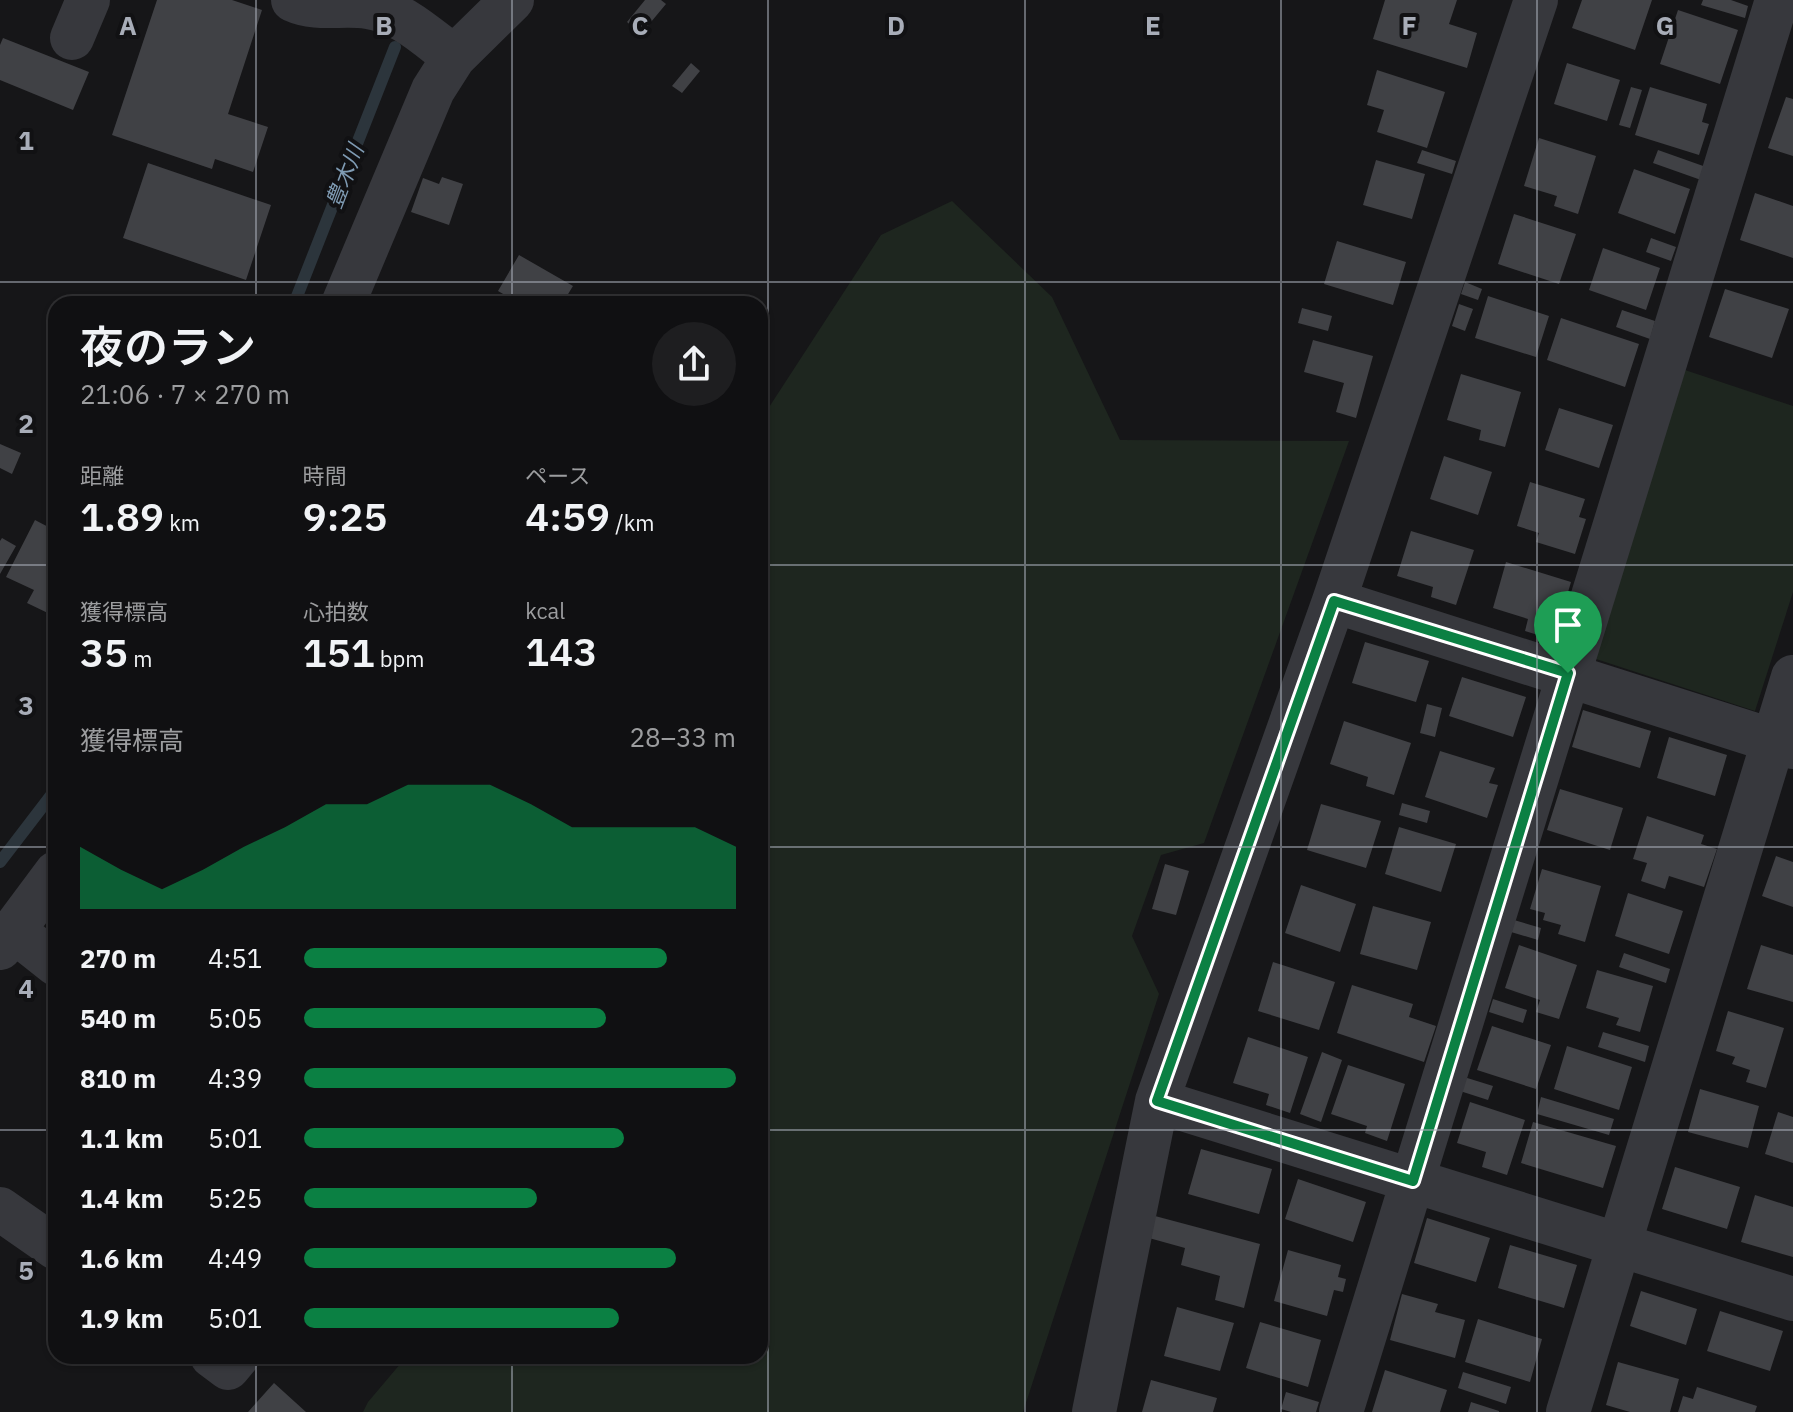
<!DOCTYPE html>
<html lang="ja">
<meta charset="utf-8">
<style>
body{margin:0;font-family:"IBM Plex Sans","Noto Sans JP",sans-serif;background:#1e1e20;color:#f1f3f6;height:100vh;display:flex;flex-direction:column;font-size:30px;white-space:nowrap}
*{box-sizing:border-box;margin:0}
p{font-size:26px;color:#9c9d9f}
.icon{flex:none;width:44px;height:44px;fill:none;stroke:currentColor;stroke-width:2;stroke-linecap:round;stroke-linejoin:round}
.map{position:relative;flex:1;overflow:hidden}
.sheet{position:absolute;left:48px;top:296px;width:720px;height:1068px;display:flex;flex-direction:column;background:#101012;border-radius:24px;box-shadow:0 2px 6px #0004,0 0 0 2px #303032}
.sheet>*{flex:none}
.pin{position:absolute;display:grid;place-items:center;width:68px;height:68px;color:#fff;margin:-82px -34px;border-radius:50% 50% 50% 0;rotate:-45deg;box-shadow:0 0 8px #0007}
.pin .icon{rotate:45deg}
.round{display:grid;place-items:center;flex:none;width:84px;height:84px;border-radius:42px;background:#1e1e20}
.headline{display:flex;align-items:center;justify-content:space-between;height:136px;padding:0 32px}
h1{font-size:44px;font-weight:600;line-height:60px}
.metrics{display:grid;grid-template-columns:repeat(3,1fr);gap:12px;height:136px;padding:8px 32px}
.metrics div{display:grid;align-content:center}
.metrics b{font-size:40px;font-weight:600}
.metrics small{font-size:22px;font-weight:400}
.metrics p{font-size:22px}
.chart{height:224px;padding:16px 32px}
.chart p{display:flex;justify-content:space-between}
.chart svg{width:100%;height:144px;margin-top:8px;fill:#0b8043;opacity:.7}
ul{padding:0 32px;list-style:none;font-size:26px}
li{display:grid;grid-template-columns:128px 96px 1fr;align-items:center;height:60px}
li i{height:20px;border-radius:10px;background:#0b8043}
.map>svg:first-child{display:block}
.green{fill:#1e261f}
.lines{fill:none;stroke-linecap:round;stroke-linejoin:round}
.stream{stroke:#2c353c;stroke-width:12}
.building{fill:#404145}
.minor{stroke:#37383d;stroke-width:44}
.route-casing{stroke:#fff;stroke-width:16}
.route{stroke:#0b8043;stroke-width:10}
.grid{fill:none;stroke:#a8adb8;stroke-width:2;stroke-opacity:0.55}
.labels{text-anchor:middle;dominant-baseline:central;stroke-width:8;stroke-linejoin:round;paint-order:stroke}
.water-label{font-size:22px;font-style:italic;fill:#7f9bb3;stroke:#111113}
.grid-label{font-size:26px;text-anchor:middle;font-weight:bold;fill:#a8adb8;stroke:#111113;stroke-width:8;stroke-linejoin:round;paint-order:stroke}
</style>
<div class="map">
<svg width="1793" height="1412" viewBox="0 0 1793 1412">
<rect width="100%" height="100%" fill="#161618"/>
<!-- green -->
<path class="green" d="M952,201l100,96 68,143 229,1 -145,402 -43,12 -29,81 27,58 -136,418h-660l5,-10 39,-46h353v-935l121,-186z
M1685,370l108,36v186l-38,119 -162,-53z"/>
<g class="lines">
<!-- stream -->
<path class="stream" d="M294,304l101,-257
M0,862l56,-73"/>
</g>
<!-- building -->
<path class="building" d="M157,0h75l30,10 -34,104 40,13 -15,45 -38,-13 -3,10 -100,-34z
M645,0h16l5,4 -25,30 -14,-12z
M1385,0h72l-8,24 28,9 -10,35 -94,-29z
M1582,0h70l-17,50 -63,-22z
M1703,0h28l17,6 -3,12 -44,-13z
M1678,10l60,20 -18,54 -60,-20z
M3,38l86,34 -16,38 -73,-30v-35z
M691,63l9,8 -18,22 -10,-7z
M1567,63l53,17 -13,41 -53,-17z
M1377,70l68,22 -18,56 -50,-16 7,-22 -17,-5z
M1631,87l11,3 -12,38 -11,-3z
M1650,87l57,17 -5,18 7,2 -10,31 -64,-20z
M1786,97l7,2v57l-25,-8z
M1539,138l57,18 -18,58 -24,-8 3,-10 -33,-10z
M1422,150l34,11 -4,13 -35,-11z
M1658,150l48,17 -5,13 -48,-17z
M1376,160l49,14 -13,45 -49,-14z
M148,163l123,42 -25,75 -123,-42z
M1634,169l56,20 -15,45 -57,-21z
M442,177l21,7 -14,41 -38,-13 12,-34 16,6z
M1755,193l38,13v52l-53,-18z
M1514,214l62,20 -17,50 -61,-20z
M1651,238l25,9 -5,14 -25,-9z
M1337,241l69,21 -13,43 -69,-21z
M1603,248l57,20 -14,42 -57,-20z
M519,255l54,31 -11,18h-42l-22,-13z
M1465,282l17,7 -4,11 -17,-6z
M1725,289l64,20 -17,49 -63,-21z
M1488,296l61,20 -13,41 -61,-19z
M1459,304l14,5 -8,22 -13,-5z
M1302,308l30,8 -4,15 -30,-8z
M1622,310l33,11 -5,18 -34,-12z
M1561,318l78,26 -14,43 -78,-27z
M1313,340l60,16 -17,62 -20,-6 8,-29 -40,-11z
M1461,374l60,18 -16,55 -26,-7 2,-10 -34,-10z
M1559,408l54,17 -14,43 -54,-18z
M0,444l21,9 -9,21 -12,-6z
M1444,456l48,16 -14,43 -48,-16z
M1530,482l55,17 -6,18 7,2 -11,35 -39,-12 3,-9 -22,-7z
M35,520l21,11v75l-4,9 -25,-12 7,-13 -28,-13z
M1411,531l63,19 -18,55 -25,-8 2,-10 -36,-11z
M2,538l14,8 -16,28v-33z
M1506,562l65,20 -17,58 -29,-9 3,-12 -35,-11z
M1365,642l64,19 -13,41 -64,-19z
M1462,677l64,20 -13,40 -64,-21z
M1427,704l15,4 -7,29 -15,-4z
M1583,710l68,21 -11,37 -68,-21z
M1344,721l67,22 -17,52 -28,-9 2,-9 -38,-13z
M1669,737l58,18 -12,41 -58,-18z
M1440,751l55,17 -6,15 9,2 -11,33 -62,-21z
M1560,789l63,19 -13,42 -63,-20z
M1402,803l28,8 -3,12 -28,-8z
M1321,804l60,17 -15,47 -59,-18z
M1647,816l57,19 -3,9 16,5 -13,38 -35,-11 -4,13 -24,-8 6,-18 -14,-4z
M1399,827l57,17 -15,48 -56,-18z
M1776,856l17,6v45l-31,-11z
M1165,864l24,7 -13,44 -24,-6z
M1542,869l59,17 -16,56 -27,-8 3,-9 -18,-5 2,-7 -15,-4z
M1301,885l55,19 -16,48 -55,-19z
M1628,893l55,18 -14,43 -54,-18z
M1373,906l58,16 -14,48 -57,-16z
M1514,920l27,8 -3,12 -27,-8z
M1519,945l58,20 -18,54 -23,-7 4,-12 -35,-12z
M1761,945l32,10v47l-46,-13z
M1624,953l46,16 -4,14 -47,-16z
M1273,962l62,20 -16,48 -61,-19z
M1597,970l56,16 -13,46 -24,-7 3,-7 -33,-10z
M1352,985l61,19 -4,13 27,9 -12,36 -87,-29z
M1493,999l34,11 -4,13 -34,-11z
M1728,1011l56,17 -18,60 -20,-6 4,-12 -18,-6 3,-7 -19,-6z
M1492,1026l59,19 -15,44 -59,-19z
M1603,1032l46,14 -4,16 -47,-15z
M1248,1037l60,20 -18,56 -24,-8 3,-11 -36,-11z
M1567,1046l65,21 -13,43 -65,-21z
M1322,1052l20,8 -21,62 -21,-8z
M1348,1065l57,19 -18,57 -22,-8 2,-7 -36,-12z
M1464,1077l29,9 -5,14 -28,-9z
M1700,1089l59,17 -11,42 -60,-16z
M1541,1097l73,22 -5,16 -72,-21z
M1470,1102l55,18 -18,55 -25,-8 4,-15 -29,-9z
M1778,1112l15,5v46l-28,-9z
M1533,1122l83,24 -13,42 -82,-25z
M1201,1149l71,20 -13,45 -71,-20z
M1675,1167l65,20 -13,42 -65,-20z
M1298,1179l68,23 -13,40 -68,-23z
M1755,1195l38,12v50l-52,-15z
M1155,1216l105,28 -16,64 -29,-8 5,-24 -39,-11 4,-17 -36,-10z
M1427,1218l63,20 -14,44 -62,-19z
M1510,1245l67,20 -13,43 -66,-20z
M1288,1250l53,15 -3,12 8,2 -3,13 -9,-2 -7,26 -53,-15z
M1641,1291l56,18 -11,36 -56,-19z
M1402,1294l36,10 -3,8 30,8 -10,38 -65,-18z
M1177,1307l57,16 -14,48 -56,-15z
M1720,1311l63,20 -13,40 -63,-20z
M1478,1319l64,20 -12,43 -65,-20z
M1260,1322l61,18 -13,47 -62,-19z
M1618,1362l61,17 -9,33h-40l-24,-7z
M1385,1370l62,20 -7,22h-68z
M1463,1372l48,15 -5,17 -48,-16z
M1151,1380l66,18 -4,14h-71z
M274,1383l32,29h-58z
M1697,1387l60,19 -2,6h-77l5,-16 10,3z
M1286,1392l33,10 -3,10h-25l-10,-3z
M1471,1402l28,9v1h-31z"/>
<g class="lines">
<!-- minor -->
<path class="minor" d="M293,0c24,11 50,3 75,7 34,5 59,30 86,50
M72,38l16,-38
M343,304l90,-214 21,-33 58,-57
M1334,601l459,146
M13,930l43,34
M0,948l56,-75
M1157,1101l636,198
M0,1209l56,39
M212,1356l16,12 10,-12
M1094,1412l63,-311 177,-500 202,-601
M1341,1412l436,-1412
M1568,1412l225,-735"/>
</g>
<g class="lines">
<defs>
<path id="route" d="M1334,601l234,72 -155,508 -256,-80z"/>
</defs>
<!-- route casing -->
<use href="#route" class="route-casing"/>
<!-- route -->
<use href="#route" class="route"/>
</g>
<!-- grid -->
<path class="grid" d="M256,0v304M512,0v304M768,0v1412M1025,0v1412M1281,0v1412M1537,0v1412M0,282h1793M0,565h56M760,565h1033M0,847h56M760,847h1033M0,1130h56M760,1130h1033M256,1356v56M512,1356v56"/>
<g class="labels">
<!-- water labels -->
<g class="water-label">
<text transform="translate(344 176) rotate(-69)">豊木川</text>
</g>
</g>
<g class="grid-label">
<text x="128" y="35">A</text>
<text x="384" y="35">B</text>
<text x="640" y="35">C</text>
<text x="896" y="35">D</text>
<text x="1153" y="35">E</text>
<text x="1409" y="35">F</text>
<text x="1665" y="35">G</text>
<text x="26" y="150">1</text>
<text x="26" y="433">2</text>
<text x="26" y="715">3</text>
<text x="26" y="998">4</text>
<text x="26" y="1280">5</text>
</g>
</svg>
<div class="pin" style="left:1568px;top:673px;background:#1e9e55"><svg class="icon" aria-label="arrive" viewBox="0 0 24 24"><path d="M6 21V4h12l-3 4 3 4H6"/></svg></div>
<section class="sheet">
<div class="headline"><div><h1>夜のラン</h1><p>21:06 · 7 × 270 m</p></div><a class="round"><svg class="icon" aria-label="share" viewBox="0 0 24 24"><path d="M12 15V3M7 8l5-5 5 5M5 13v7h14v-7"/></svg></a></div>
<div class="metrics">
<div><p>距離</p><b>1.89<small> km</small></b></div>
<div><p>時間</p><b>9:25</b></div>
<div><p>ペース</p><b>4:59<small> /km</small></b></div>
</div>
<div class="metrics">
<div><p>獲得標高</p><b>35<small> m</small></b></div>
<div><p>心拍数</p><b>151<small> bpm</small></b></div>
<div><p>kcal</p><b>143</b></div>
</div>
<div class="chart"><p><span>獲得標高</span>28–33 m</p>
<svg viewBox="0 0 160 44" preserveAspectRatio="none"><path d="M0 44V25L10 32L20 38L30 32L40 25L50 19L60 12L70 12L80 6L90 6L100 6L110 12L120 19L130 19L140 19L150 19L160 25V44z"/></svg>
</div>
<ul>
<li><b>270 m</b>4:51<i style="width:84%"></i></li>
<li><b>540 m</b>5:05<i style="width:70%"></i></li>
<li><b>810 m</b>4:39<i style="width:100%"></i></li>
<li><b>1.1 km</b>5:01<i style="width:74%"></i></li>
<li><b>1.4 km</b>5:25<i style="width:54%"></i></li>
<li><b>1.6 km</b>4:49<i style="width:86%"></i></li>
<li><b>1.9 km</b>5:01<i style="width:73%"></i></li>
</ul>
</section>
</div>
